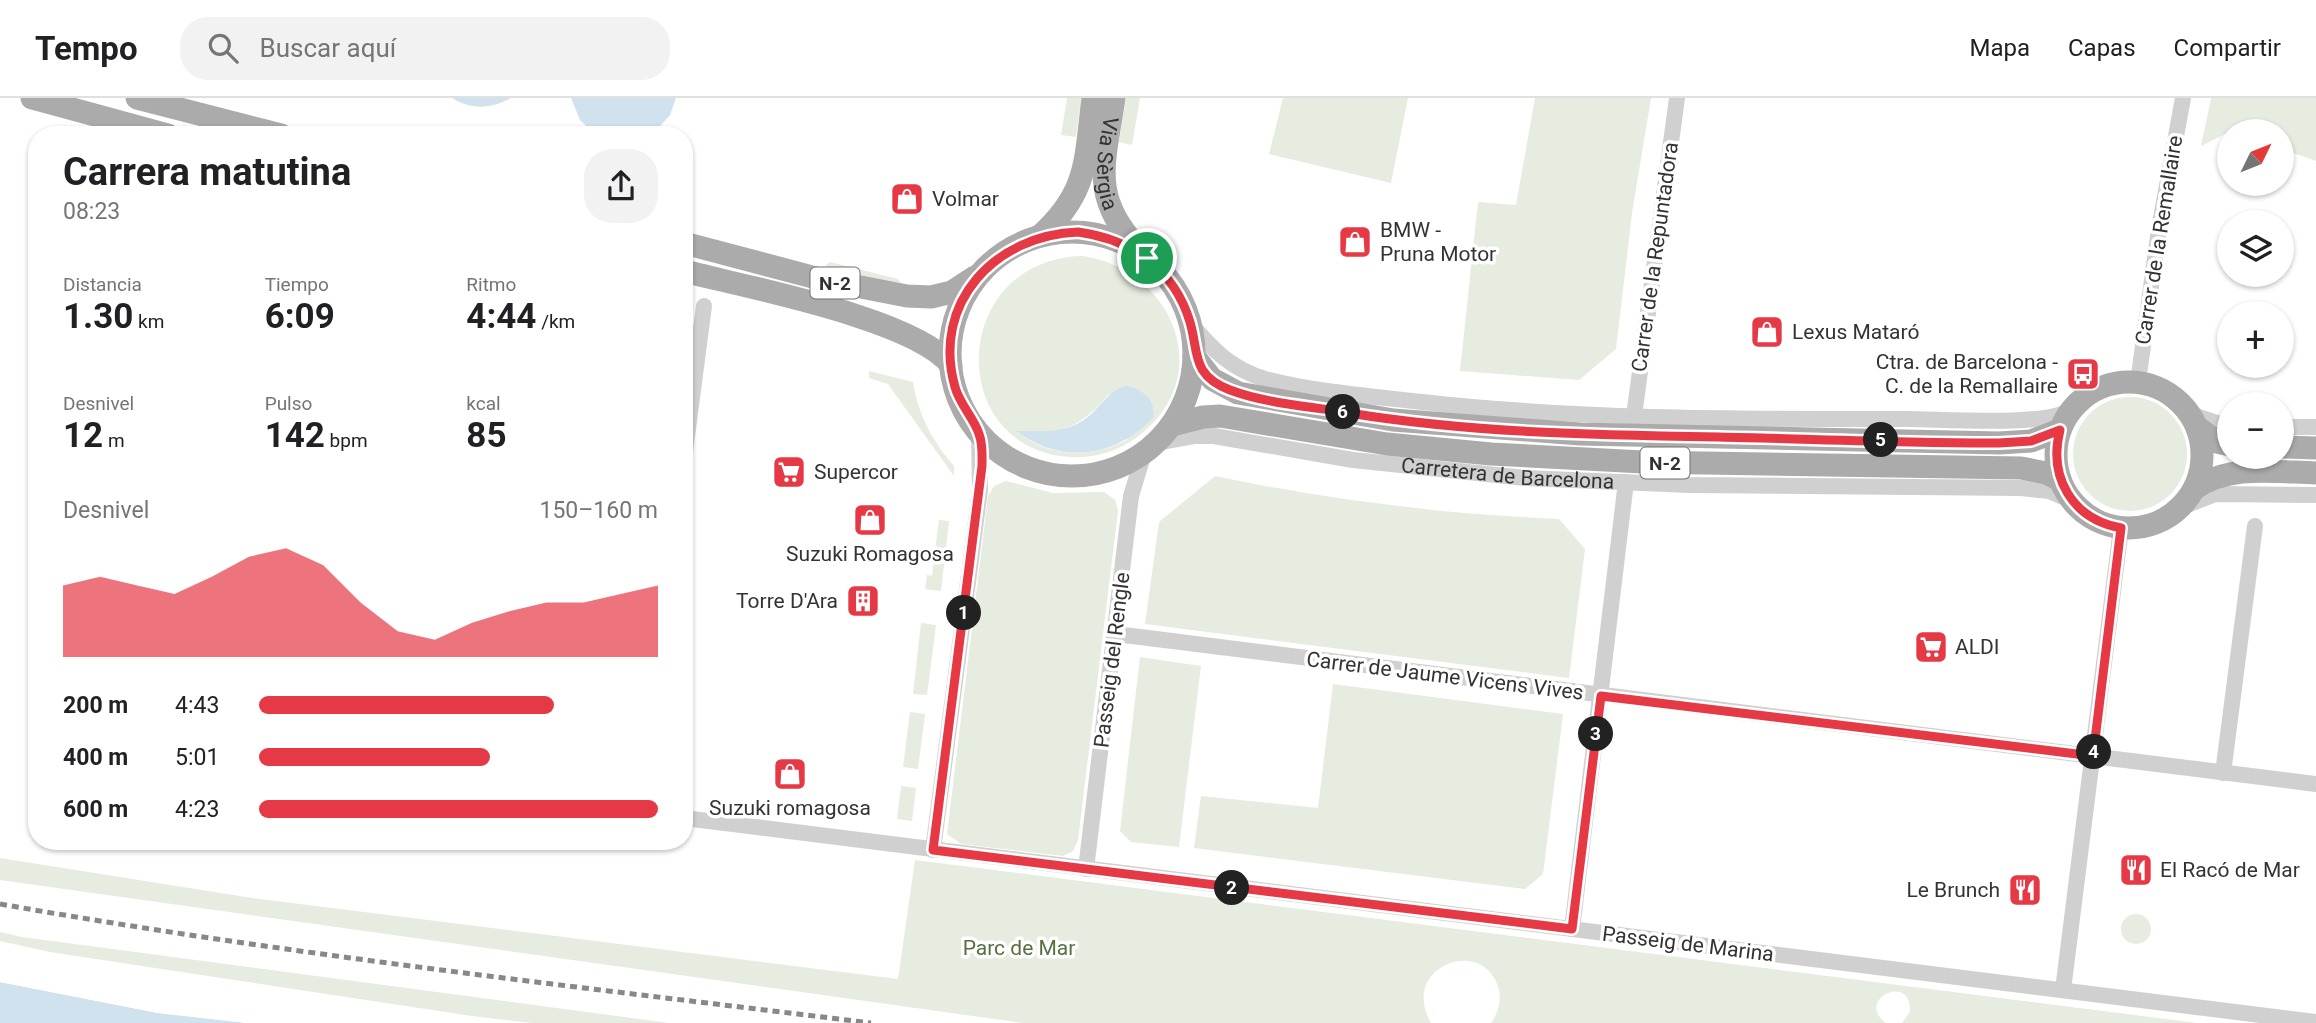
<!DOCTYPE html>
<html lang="es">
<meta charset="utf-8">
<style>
body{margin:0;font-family:Roboto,sans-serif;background:#f2f2f2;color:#202124;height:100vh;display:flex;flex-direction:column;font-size:26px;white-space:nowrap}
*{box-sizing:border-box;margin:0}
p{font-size:23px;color:#757577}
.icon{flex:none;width:38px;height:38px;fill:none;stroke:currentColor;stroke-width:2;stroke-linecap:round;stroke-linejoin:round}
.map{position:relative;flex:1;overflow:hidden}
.panel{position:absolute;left:28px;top:28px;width:665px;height:724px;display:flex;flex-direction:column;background:#fff;border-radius:28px;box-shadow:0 2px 5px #0004}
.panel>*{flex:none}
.needle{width:46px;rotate:47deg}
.fabs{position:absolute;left:2217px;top:21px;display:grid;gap:14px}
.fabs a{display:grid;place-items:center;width:77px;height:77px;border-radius:50%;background:#fff;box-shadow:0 2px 5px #0004;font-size:35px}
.pin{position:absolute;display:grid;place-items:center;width:60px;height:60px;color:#fff;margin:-30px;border:4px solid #fff;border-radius:50%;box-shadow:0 2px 7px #0007}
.km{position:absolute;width:35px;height:35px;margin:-18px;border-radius:50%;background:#222;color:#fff;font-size:19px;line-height:35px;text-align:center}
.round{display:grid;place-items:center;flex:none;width:74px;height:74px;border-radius:28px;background:#f2f2f2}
.overview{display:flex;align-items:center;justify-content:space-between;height:119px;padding:0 35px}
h1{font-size:38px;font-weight:700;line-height:52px}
.stats{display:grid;grid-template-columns:repeat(3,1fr);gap:10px;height:119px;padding:7px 35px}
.stats div{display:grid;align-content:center}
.stats b{font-size:35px;font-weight:700}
.stats small{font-size:19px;font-weight:400}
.stats p{font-size:19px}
.chart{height:196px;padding:14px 35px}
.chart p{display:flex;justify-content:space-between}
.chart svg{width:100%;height:126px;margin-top:7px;fill:#e63946;opacity:.7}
ul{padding:0 35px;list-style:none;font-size:23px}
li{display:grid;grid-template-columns:112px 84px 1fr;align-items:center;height:52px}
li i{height:18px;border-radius:9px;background:#e63946}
header{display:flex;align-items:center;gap:42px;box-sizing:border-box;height:98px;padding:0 35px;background:#fff;border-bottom:2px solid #e0e0e0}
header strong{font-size:33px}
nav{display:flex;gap:38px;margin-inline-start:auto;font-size:24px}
.search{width:490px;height:63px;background:#f2f2f2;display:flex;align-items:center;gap:18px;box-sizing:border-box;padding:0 24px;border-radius:28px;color:#757577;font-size:26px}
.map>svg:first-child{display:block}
.green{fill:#e6ecdf;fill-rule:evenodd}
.water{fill:#cfe2ee}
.pier{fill:#fff}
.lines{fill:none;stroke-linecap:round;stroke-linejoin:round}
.street{stroke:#d0d0d0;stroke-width:16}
.primary{stroke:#ababab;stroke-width:23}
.rail{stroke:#888;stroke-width:5;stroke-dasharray:7 5;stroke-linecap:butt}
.route-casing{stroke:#fff;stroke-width:14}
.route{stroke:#e63946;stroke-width:9}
.labels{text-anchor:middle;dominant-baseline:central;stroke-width:7;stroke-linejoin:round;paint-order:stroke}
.shield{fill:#fff;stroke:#707070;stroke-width:2}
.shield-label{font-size:19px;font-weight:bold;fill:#333}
.street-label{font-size:21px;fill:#333;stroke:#fff}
.poi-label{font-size:21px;fill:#333;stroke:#fff;text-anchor:start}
.park-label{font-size:21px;fill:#56703f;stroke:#fff}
</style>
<header>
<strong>Tempo</strong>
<div class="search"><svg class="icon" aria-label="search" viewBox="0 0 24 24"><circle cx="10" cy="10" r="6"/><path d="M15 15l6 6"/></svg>Buscar aquí</div>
<nav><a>Mapa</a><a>Capas</a><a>Compartir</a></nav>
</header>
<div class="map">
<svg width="2316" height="925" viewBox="0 0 2316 925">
<rect width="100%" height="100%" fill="#fff"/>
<!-- green -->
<path class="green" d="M1067,0h14l-5,39 -15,-2z
M1126,0h14l-8,47 -13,-3z
M1283,0h125l-17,85 -122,-29z
M1535,0h116l-19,115 -16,136 -37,31 -119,-9 18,-169 38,3z
M2211,0h105v63l-34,-12v-18h-51l-30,15z
M1083,158c81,12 131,105 68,169 -22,22 -50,34 -81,32 -126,-8 -121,-198 13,-201zM1109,296l18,46c-38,19 -76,18 -110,-8 8,-1 15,2 22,2 30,-1 52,-18 70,-40z
M830,164l68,17 3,4 -72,-14 -4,-3z
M869,273l44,11c5,33 20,60 41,84v10l-66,-92 -19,-6z
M2073 356a57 57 0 1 1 114 0a57 57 0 1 1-114 0Z
M1215,378c114,24 227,38 344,43l26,30 -16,129 -424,-54 14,-102z
M1006,383l47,12 51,-1 11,8 3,11 -40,329 -5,11 -10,5 -102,-12 -14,-10 41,-338 6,-10z
M939,422l10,1 -8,70 -16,-2 2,-14 5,1z
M921,525l15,2 -9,70 -14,-1z
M1140,559l61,9 -22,181 -48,-5 -11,-11z
M1333,586l230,30 -20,160 -18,15 -331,-41 7,-52 117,12z
M910,614l15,2 -7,55 -15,-2z
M901,688l15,2 -4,33 -15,-2z
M0,760l252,40 646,81 17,-119 1282,163h-295l8,-11c2,-41 -56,-12 -24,11h-395c8,-11 11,-24 7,-37 -18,-51 -99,-18 -67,37h-408l-1023,-143z
M2121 831a15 15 0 1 1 30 0a15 15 0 1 1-30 0Z
M0,834l22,5 647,86h-137l-60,-7 -422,-64 -50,-11z"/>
<!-- water -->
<path class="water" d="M452,0h59c-20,11 -40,12 -59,0z
M571,0h105l-6,17 -18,20h-56l-16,-15z
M1127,288c17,4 29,14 26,32 -39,40 -92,47 -137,13 28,-1 48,5 73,-15 14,-12 20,-26 38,-30z
M0,884l158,31 88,10h-246z"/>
<!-- pier -->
<path class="pier" d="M0,881l159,31 88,10 3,3 -92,-10 -158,-31z"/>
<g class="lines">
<!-- street -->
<g class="street">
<path d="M1190,225c22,26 41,46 75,56 50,13 105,17 157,23 161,18 324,17 486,17 35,0 137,8 162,-9"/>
<path d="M2138,284l21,-153 24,-131"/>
<path d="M2190,316l40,13"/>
<path d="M1634,318l43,-318"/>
<path d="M2282,329h34"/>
<path id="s1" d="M1156,345l39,-7h19l139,24 172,18 164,7 332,3 28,3 23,10"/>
<path d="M684,361l20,-153"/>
<path d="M2182,409l33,-13 101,1"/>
<path d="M1116,536l1200,150"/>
<path d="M2223,675l32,-247"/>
<path d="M684,720l1632,204"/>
<path d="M933,752l47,-360 -1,-57"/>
<path d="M1086,771l45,-373 13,-43"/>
<path d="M1572,831l54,-447"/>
<path d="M2063,892l58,-462"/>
</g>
<!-- primary -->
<g class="primary">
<path d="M32,0l136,37"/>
<path d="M137,0l144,37"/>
<path id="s2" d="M1114,0c-9,64 -25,98 24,150"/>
<circle cx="1072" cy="256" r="122"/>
<path d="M1040,138c49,-44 45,-76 53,-138"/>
<path d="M684,145l136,36 87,17 24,1 21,-5 23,-15"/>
<path d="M684,173c62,16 231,48 267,94"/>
<path d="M1194,258l18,23 26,14 155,27 187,14 419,9 32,-2 29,-11"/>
<circle cx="2129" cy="357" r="73"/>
<path d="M1172,327l31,-8 17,-1 167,28 104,10 152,8 378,6 25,5 14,7"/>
<path d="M2197,329l20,15 13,3"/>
<path d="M2282,349l34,1"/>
<path d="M2194,391c35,-25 81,-17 122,-16"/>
</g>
<!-- rail -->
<path class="rail" d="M0,806c289,51 580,83 871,119"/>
</g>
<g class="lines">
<defs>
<path id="route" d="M1078,134c53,7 96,37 112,90 9,31 1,53 40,68 37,14 81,16 119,23 123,20 246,22 370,24 93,2 187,6 280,6l32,-2 29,-11c-12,47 12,89 61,98l-28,228 -492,-60 -29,233 -639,-79 49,-384c0,-10 1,-22 -3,-32 -5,-16 -19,-29 -24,-47 -24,-85 41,-152 123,-155z"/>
</defs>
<!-- route casing -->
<use href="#route" class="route-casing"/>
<!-- route -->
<use href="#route" class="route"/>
</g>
<!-- icons -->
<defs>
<symbol id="shop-square" viewBox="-11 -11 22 22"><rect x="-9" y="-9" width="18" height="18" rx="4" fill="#e63946" stroke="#fff"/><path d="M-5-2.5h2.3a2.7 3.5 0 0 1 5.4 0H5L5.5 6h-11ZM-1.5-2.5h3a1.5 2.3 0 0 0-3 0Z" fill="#fff"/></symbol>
<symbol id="bus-square" viewBox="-11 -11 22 22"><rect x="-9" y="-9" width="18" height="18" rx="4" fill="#e63946" stroke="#fff"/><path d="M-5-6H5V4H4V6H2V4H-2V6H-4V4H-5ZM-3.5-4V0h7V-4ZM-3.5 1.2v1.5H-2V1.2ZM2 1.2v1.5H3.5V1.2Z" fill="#fff"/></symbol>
<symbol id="supermarket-square" viewBox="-11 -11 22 22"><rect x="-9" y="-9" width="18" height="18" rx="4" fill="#e63946" stroke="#fff"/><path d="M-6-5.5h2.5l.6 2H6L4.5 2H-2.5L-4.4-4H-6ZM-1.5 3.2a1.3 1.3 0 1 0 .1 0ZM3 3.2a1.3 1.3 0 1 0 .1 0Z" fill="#fff"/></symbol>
<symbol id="building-square" viewBox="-11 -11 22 22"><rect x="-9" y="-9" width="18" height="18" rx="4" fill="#e63946" stroke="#fff"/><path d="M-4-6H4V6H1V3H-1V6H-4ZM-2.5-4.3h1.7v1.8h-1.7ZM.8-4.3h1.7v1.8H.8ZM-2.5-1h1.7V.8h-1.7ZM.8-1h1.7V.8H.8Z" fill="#fff"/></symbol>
<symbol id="restaurant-square" viewBox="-11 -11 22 22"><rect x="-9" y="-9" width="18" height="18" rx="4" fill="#e63946" stroke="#fff"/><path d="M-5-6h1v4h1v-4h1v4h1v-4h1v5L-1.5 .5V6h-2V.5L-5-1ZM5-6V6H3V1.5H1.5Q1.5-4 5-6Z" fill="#fff"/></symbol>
</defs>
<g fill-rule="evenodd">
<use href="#shop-square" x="888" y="82" width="38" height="38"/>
<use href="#shop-square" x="1336" y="125" width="38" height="38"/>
<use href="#shop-square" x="1748" y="215" width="38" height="38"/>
<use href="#bus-square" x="2064" y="257" width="38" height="38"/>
<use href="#supermarket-square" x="770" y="355" width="38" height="38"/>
<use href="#shop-square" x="851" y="403" width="38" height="38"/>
<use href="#building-square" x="844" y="484" width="38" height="38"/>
<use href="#supermarket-square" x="1912" y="530" width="38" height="38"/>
<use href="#shop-square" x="771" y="657" width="38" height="38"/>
<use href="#restaurant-square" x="2117" y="753" width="38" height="38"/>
<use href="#restaurant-square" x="2006" y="773" width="38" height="38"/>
</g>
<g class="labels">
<!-- shield labels -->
<g class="shield">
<rect x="810.5" y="169.5" width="49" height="31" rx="5"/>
<rect x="1640.5" y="349.5" width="49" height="31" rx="5"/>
</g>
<g class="shield-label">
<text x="835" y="185">N-2</text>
<text x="1665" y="365">N-2</text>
</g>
<!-- street labels -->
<g class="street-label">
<text stroke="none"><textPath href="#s2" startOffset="66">Via Sèrgia</textPath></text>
<text transform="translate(2159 142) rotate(-81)">Carrer de la Remallaire</text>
<text transform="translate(1655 159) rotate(-82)">Carrer de la Repuntadora</text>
<text stroke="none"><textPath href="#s1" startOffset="355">Carretera de Barcelona</textPath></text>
<text transform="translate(1112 562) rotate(-83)">Passeig del Rengle</text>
<text transform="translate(1445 578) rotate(7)">Carrer de Jaume Vicens Vives</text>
<text transform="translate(1688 846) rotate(7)">Passeig de Marina</text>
</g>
<!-- poi labels -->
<g class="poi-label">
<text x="932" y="101">Volmar</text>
<text x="1380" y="132">BMW -<tspan x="1380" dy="24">Pruna Motor</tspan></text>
<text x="1792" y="234">Lexus Mataró</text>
<text x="2058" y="264" text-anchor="end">Ctra. de Barcelona -<tspan x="2058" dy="24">C. de la Remallaire</tspan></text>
<text x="814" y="374">Supercor</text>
<text x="870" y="456" text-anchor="middle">Suzuki Romagosa</text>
<text x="838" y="503" text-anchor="end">Torre D'Ara</text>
<text x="1955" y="549">ALDI</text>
<text x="790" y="710" text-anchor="middle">Suzuki romagosa</text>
<text x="2160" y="772">El Racó de Mar</text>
<text x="2000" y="792" text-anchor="end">Le Brunch</text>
</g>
<!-- park labels -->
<g class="park-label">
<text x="1019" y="850">Parc de Mar</text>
</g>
</g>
</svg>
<div class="fabs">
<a><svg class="needle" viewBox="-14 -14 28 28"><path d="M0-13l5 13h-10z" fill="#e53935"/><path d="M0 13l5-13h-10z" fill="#757577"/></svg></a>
<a><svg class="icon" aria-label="layers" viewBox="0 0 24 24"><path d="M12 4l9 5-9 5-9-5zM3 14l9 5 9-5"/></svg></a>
<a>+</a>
<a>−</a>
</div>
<div class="pin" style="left:1147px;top:160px;background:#1e9e55"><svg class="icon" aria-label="arrive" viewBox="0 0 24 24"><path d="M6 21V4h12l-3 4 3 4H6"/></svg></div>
<b class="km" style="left:964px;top:515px">1</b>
<b class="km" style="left:1232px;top:790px">2</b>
<b class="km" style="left:1596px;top:636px">3</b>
<b class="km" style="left:2094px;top:654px">4</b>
<b class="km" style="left:1881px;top:342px">5</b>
<b class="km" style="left:1343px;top:314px">6</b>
<section class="panel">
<div class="overview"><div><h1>Carrera matutina</h1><p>08:23</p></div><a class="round"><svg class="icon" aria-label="share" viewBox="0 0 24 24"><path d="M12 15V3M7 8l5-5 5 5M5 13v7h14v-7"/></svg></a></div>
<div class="stats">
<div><p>Distancia</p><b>1.30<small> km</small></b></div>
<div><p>Tiempo</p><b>6:09</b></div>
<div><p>Ritmo</p><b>4:44<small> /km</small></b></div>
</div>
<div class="stats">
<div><p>Desnivel</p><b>12<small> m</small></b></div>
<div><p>Pulso</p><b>142<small> bpm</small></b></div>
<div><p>kcal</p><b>85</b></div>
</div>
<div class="chart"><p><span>Desnivel</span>150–160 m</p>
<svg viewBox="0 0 160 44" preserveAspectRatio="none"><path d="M0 44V19L10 16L20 19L30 22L40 16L50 9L60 6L70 12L80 25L90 35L100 38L110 32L120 28L130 25L140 25L150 22L160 19V44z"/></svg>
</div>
<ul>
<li><b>200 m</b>4:43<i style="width:74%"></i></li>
<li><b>400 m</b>5:01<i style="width:58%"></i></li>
<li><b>600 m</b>4:23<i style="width:100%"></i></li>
</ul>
</section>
</div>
